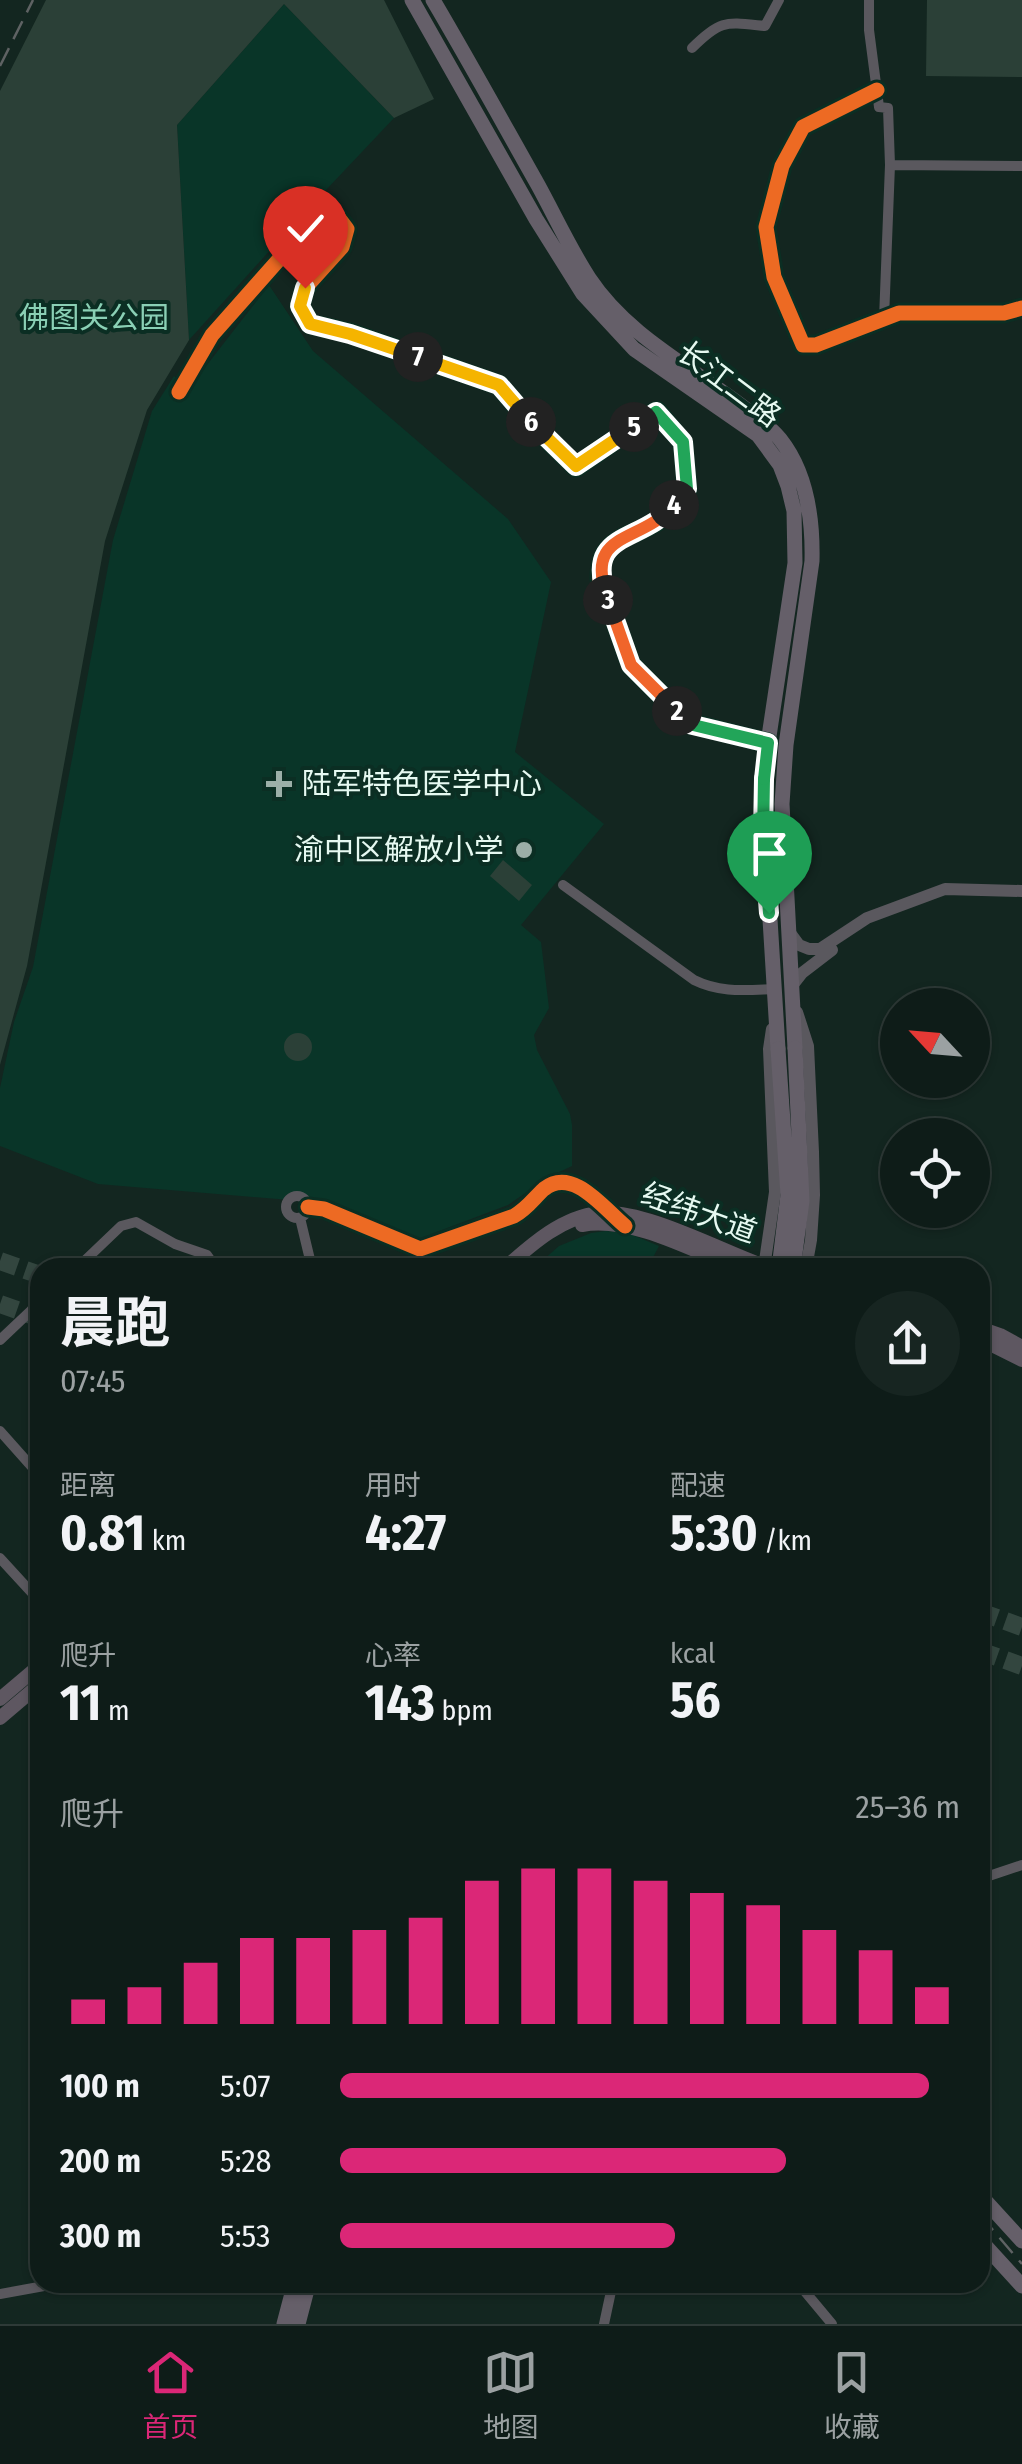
<!DOCTYPE html>
<html lang="zh">
<meta charset="utf-8">
<style>
body{margin:0;font-family:"Fira Sans Condensed","Noto Sans SC",sans-serif;background:#172521;color:#f1f3f6;height:100vh;display:flex;flex-direction:column;font-size:38px;white-space:nowrap}
*{box-sizing:border-box;margin:0}
p{font-size:32px;color:#9ba1a2}
.icon{flex:none;width:55px;height:55px;fill:none;stroke:currentColor;stroke-width:2;stroke-linecap:round;stroke-linejoin:round}
.map{position:relative;flex:1;overflow:hidden}
.sheet{position:absolute;left:30px;top:1258px;width:960px;height:1035px;display:flex;flex-direction:column;background:#0e1c18;border-radius:30px;box-shadow:0 2px 8px #0004,0 0 0 2px #2e3a37}
.sheet>*{flex:none}
.needle{width:65px;rotate:296deg}
.controls{position:absolute;left:880px;top:988px;display:grid;gap:20px}
.controls a{display:grid;place-items:center;width:110px;height:110px;border-radius:50%;background:#0e1c18;box-shadow:0 2px 8px #0004,0 0 0 2px #2e3a37;font-size:50px}
.pin{position:absolute;display:grid;place-items:center;width:85px;height:85px;color:#fff;margin:-102px -42px;border-radius:50% 50% 50% 0;rotate:-45deg;box-shadow:0 0 10px #0007}
.pin .icon{rotate:45deg}
.km{position:absolute;width:50px;height:50px;margin:-25px;border-radius:50%;background:#222;color:#fff;font-size:28px;line-height:50px;text-align:center}
.round{display:grid;place-items:center;flex:none;width:105px;height:105px;border-radius:52px;background:#172521}
.summary{display:flex;align-items:center;justify-content:space-between;height:170px;padding:0 30px}
h1{font-size:55px;font-weight:700;line-height:75px}
.stats{display:grid;grid-template-columns:repeat(3,1fr);gap:15px;height:170px;padding:10px 30px}
.stats div{display:grid;align-content:center}
.stats b{font-size:50px;font-weight:700}
.stats small{font-size:28px;font-weight:400}
.stats p{font-size:28px}
.chart{height:280px;padding:20px 30px}
.chart p{display:flex;justify-content:space-between}
.chart svg{width:100%;height:180px;margin-top:10px;stroke:#db2777;stroke-width:6}
ul{padding:0 30px;list-style:none;font-size:32px}
li{display:grid;grid-template-columns:160px 120px 1fr;align-items:center;height:75px}
li i{height:25px;border-radius:12px;background:#db2777}
.dock{display:flex;justify-content:space-around;align-items:center;height:140px;border-top:2px solid #2e3a37;background:#0e1c18;font-size:28px;color:#9ba1a2}
.dock a{display:grid;justify-items:center;gap:5px}
.dock .active{color:#db2777}
.map>svg:first-child{display:block}
.built{fill:#093528}
.green{fill:#2b4037}
.lines{fill:none;stroke-linecap:round;stroke-linejoin:round}
.trunk-tunnel{stroke:#33463f;stroke-width:18;stroke-dasharray:18 9;stroke-linecap:butt}
.minor{stroke:#5a585e;stroke-width:10}
.tertiary{stroke:#5a585e;stroke-width:12}
.secondary{stroke:#5e5761;stroke-width:14}
.primary{stroke:#655f69;stroke-width:15}
.rail{stroke:#5e6263;stroke-width:2.5;stroke-dasharray:20 10;stroke-linecap:butt}
.primary-bridge{stroke:#655f69;stroke-width:15}
.cycleway-casing{stroke:#0b2e23;stroke-width:21}
.cycleway{stroke:#ed6a23;stroke-width:15}
.split-1-casing{stroke:#fff;stroke-width:20}
.split-2-casing{stroke:#fff;stroke-width:20}
.split-3-casing{stroke:#fff;stroke-width:20}
.split-4-casing{stroke:#fff;stroke-width:20}
.split-5-casing{stroke:#fff;stroke-width:20}
.split-6-casing{stroke:#fff;stroke-width:20}
.split-7-casing{stroke:#fff;stroke-width:20}
.split-8-casing{stroke:#fff;stroke-width:20}
.split-1{stroke:#22a559;stroke-width:12}
.split-2{stroke:#22a559;stroke-width:12}
.split-3{stroke:#f0652b;stroke-width:12}
.split-4{stroke:#f0652b;stroke-width:12}
.split-5{stroke:#22a559;stroke-width:12}
.split-6{stroke:#f5b400;stroke-width:12}
.split-7{stroke:#f5b400;stroke-width:12}
.split-8{stroke:#f5b400;stroke-width:12}
.poi-dot{fill:#9cafa8;stroke:#0b2e23;stroke-width:4}
.labels{text-anchor:middle;dominant-baseline:central;stroke-width:8;stroke-linejoin:round;paint-order:stroke}
.park-label{font-size:30px;fill:#8ad0b5;stroke:#0b2e23}
.street-label{font-size:30px;fill:#e6f9f1;stroke:#0b2e23}
.poi-label{font-size:30px;fill:#e6f9f1;stroke:#0b2e23;text-anchor:start}
</style>
<div class="map">
<svg width="1022" height="2324" viewBox="0 0 1022 2324">
<rect width="100%" height="100%" fill="#132620"/>
<!-- built -->
<path class="built" d="M284,4l110,114 -102,108 -103,114 -12,-215z
M269,285l44,66 195,168 43,63 -36,170 89,72 -83,101 20,17 8,66 -15,27 3,15 33,64 2,11v41l-25,12 -39,27 -74,28 -10,8h-14l-84,-38 -228,-19 -98,-38v-58l14,-66 19,-55 80,-427 39,-129 22,-35 15,12z
M606,1231l22,2 31,13 -11,21 -114,1 25,-22 32,-13z"/>
<!-- green -->
<path class="green" d="M46,0h338l50,99 -40,19 -110,-114 -107,121 12,215 -42,70 -42,131 -78,425 -27,99v-974z
M927,0h95v77l-96,-1z
M503,860l29,25 -13,16 -29,-25z
M284 1047a14 14 0 1 1 28 0a14 14 0 1 1-28 0Z"/>
<g class="lines">
<!-- trunk-tunnel -->
<path class="trunk-tunnel" d="M0,1261l40,14
M0,1304l40,14
M980,1612l42,15
M980,1651l42,15"/>
<!-- minor -->
<path class="minor" d="M869,0v30l10,77 9,1 2,57 -6,154
M692,48c29,-29 34,-26 73,-22l14,-26
M877,90l-74,37 -21,39 -16,61 8,50 29,68h13l83,-32h105l18,-5
M890,165l132,1
M179,392l33,-57 109,-123 17,5 9,12 -5,18 -37,41 -5,18 10,18 40,9 149,52 32,38 45,44 81,-56 26,32 4,46c-7,8 -13,19 -21,26 -28,24 -67,17 -66,64l31,86 58,58 79,20
M563,885l131,95c26,13 51,10 80,9
M286 1207a11 11 0 1 1 22 0a11 11 0 1 1-22 0Z
M308,1207l16,2 96,40 94,-33 41,-34c23,-2 38,16 54,30
M300,1218l12,50
M77,1268l44,-42 15,-4 39,22 32,11 9,13
M0,1340l40,-38
M0,1431l40,45
M0,1558l32,35 8,-8
M980,1879l42,-14
M797,2282l35,42
M0,2294l66,-12
M604,2324l9,-42"/>
<!-- tertiary -->
<path class="tertiary" d="M788,930l11,15 10,4h11l47,-31 78,-29 77,2
M791,987l11,-14 30,-23
M797,1012l11,34 5,106 1,43 -3,45 -5,28
M764,1268l11,-76 -6,-143 3,-20"/>
<!-- secondary -->
<path class="secondary" d="M582,1225c47,-9 110,25 154,43
M505,1268c27,-24 57,-51 94,-55 45,-5 126,40 171,55
M980,1328l20,7 22,12
M980,1339l42,21
M0,1699l40,-34
M0,1718l40,-34"/>
<!-- primary -->
<path class="primary" d="M412,0l124,219 47,75 51,55 124,86 22,30 8,21 6,25 1,52 -27,180 -5,63 15,243
M433,0c36,61 70,123 105,185 17,31 32,64 51,93 37,56 98,87 150,126 14,11 30,21 41,35 27,34 33,80 32,122l-26,184 -4,59 13,244
M980,2195l42,46
M980,2240l42,46
M284,2324l11,-42
M298,2324l11,-42"/>
<!-- rail -->
<path class="rail" d="M0,66l33,-66
M980,2215l42,49"/>
<!-- primary-bridge -->
<path class="primary-bridge" d="M778,1049l10,146 -9,73
M793,1268l9,-67 -7,-153"/>
<defs>
<path id="cycleway" d="M877,90l-74,37 -21,39 -16,61 8,50 29,68h13l83,-32h105l18,-5
M179,392l33,-57 109,-123 17,5 9,12 -5,18 -37,41 -5,18 10,18 40,9 149,52 32,38 45,44 81,-56 26,32 4,46c-7,8 -13,19 -21,26 -28,24 -67,17 -66,64l31,86 58,58 79,20
M308,1207l16,2 96,40 94,-33c13,-7 20,-18 30,-27 29,-23 60,20 81,37"/>
</defs>
<!-- cycleway casing -->
<use href="#cycleway" class="cycleway-casing"/>
<!-- cycleway -->
<use href="#cycleway" class="cycleway"/>
</g>
<g class="lines">
<defs>
<path id="split-1" d="M764,779l-1,57 6,77"/>
<path id="split-2" d="M677,711l12,13 79,19 -4,36"/>
<path id="split-3" d="M608,600l23,65 46,46"/>
<path id="split-4" d="M608,600c-26,-71 33,-55 66,-95"/>
<path id="split-5" d="M634,427l22,-15 27,30 4,47 -13,16"/>
<path id="split-6" d="M531,422l45,44 58,-39"/>
<path id="split-7" d="M418,357l81,28 32,37"/>
<path id="split-8" d="M305,288l-5,18 10,18 40,10 68,23"/>
</defs>
<!-- split-1 casing -->
<use href="#split-1" class="split-1-casing"/>
<!-- split-2 casing -->
<use href="#split-2" class="split-2-casing"/>
<!-- split-3 casing -->
<use href="#split-3" class="split-3-casing"/>
<!-- split-4 casing -->
<use href="#split-4" class="split-4-casing"/>
<!-- split-5 casing -->
<use href="#split-5" class="split-5-casing"/>
<!-- split-6 casing -->
<use href="#split-6" class="split-6-casing"/>
<!-- split-7 casing -->
<use href="#split-7" class="split-7-casing"/>
<!-- split-8 casing -->
<use href="#split-8" class="split-8-casing"/>
<!-- split-1 -->
<use href="#split-1" class="split-1"/>
<!-- split-2 -->
<use href="#split-2" class="split-2"/>
<!-- split-3 -->
<use href="#split-3" class="split-3"/>
<!-- split-4 -->
<use href="#split-4" class="split-4"/>
<!-- split-5 -->
<use href="#split-5" class="split-5"/>
<!-- split-6 -->
<use href="#split-6" class="split-6"/>
<!-- split-7 -->
<use href="#split-7" class="split-7"/>
<!-- split-8 -->
<use href="#split-8" class="split-8"/>
</g>
<!-- markers -->
<g class="poi-dot">
<path d="M274 769h10v10h10v10h-10v10h-10v-10h-10v-10h10z"/>
<circle cx="524" cy="850" r="10"/>
</g>
<g class="labels">
<!-- park labels -->
<g class="park-label">
<text x="94" y="318">佛图关公园</text>
</g>
<!-- street labels -->
<g class="street-label">
<text transform="translate(729 384) rotate(37)">长江二路</text>
<text transform="translate(699 1213) rotate(20)">经纬大道</text>
</g>
<!-- poi labels -->
<g class="poi-label">
<text x="302" y="784">陆军特色医学中心</text>
<text x="504" y="850" text-anchor="end">渝中区解放小学</text>
</g>
</g>
</svg>
<div class="controls">
<a><svg class="needle" viewBox="-14 -14 28 28"><path d="M0-13l5 13h-10z" fill="#e53935"/><path d="M0 13l5-13h-10z" fill="#9ba1a2"/></svg></a>
<a><svg class="icon" aria-label="locate" viewBox="0 0 24 24"><circle cx="12" cy="12" r="6"/><path d="M12 2v4M12 18v4M2 12h4M18 12h4"/></svg></a>
</div>
<div class="pin" style="left:769px;top:913px;background:#1e9e55"><svg class="icon" aria-label="arrive" viewBox="0 0 24 24"><path d="M6 21V4h12l-3 4 3 4H6"/></svg></div>
<div class="pin" style="left:305px;top:288px;background:#d93025"><svg class="icon" aria-label="check" viewBox="0 0 24 24"><path d="M5 12l5 5 9-10"/></svg></div>
<b class="km" style="left:677px;top:711px">2</b>
<b class="km" style="left:608px;top:600px">3</b>
<b class="km" style="left:674px;top:505px">4</b>
<b class="km" style="left:634px;top:427px">5</b>
<b class="km" style="left:531px;top:422px">6</b>
<b class="km" style="left:418px;top:357px">7</b>
<section class="sheet">
<div class="summary"><div><h1>晨跑</h1><p>07:45</p></div><a class="round"><svg class="icon" aria-label="share" viewBox="0 0 24 24"><path d="M12 15V3M7 8l5-5 5 5M5 13v7h14v-7"/></svg></a></div>
<div class="stats">
<div><p>距离</p><b>0.81<small> km</small></b></div>
<div><p>用时</p><b>4:27</b></div>
<div><p>配速</p><b>5:30<small> /km</small></b></div>
</div>
<div class="stats">
<div><p>爬升</p><b>11<small> m</small></b></div>
<div><p>心率</p><b>143<small> bpm</small></b></div>
<div><p>kcal</p><b>56</b></div>
</div>
<div class="chart"><p><span>爬升</span>25–36 m</p>
<svg viewBox="0 0 160 44" preserveAspectRatio="none"><path d="M5 44V38M15 44V35M25 44V29M35 44V23M45 44V23M55 44V21M65 44V18M75 44V9M85 44V6M95 44V6M105 44V9M115 44V12M125 44V15M135 44V21M145 44V26M155 44V35"/></svg>
</div>
<ul>
<li><b>100 m</b>5:07<i style="width:95%"></i></li>
<li><b>200 m</b>5:28<i style="width:72%"></i></li>
<li><b>300 m</b>5:53<i style="width:54%"></i></li>
</ul>
</section>
</div>
<nav class="dock">
<a class="active"><svg class="icon" aria-label="home" viewBox="0 0 24 24"><path d="M3 11l9-7 9 7M6 9v11h12V9"/></svg>首页</a>
<a><svg class="icon" aria-label="map" viewBox="0 0 24 24"><path d="M3 6l6-2 6 2 6-2v14l-6 2-6-2-6 2zM9 4v14M15 6v14"/></svg>地图</a>
<a><svg class="icon" aria-label="saved" viewBox="0 0 24 24"><path d="M7 4h10v16l-5-4-5 4z"/></svg>收藏</a>
</nav>
